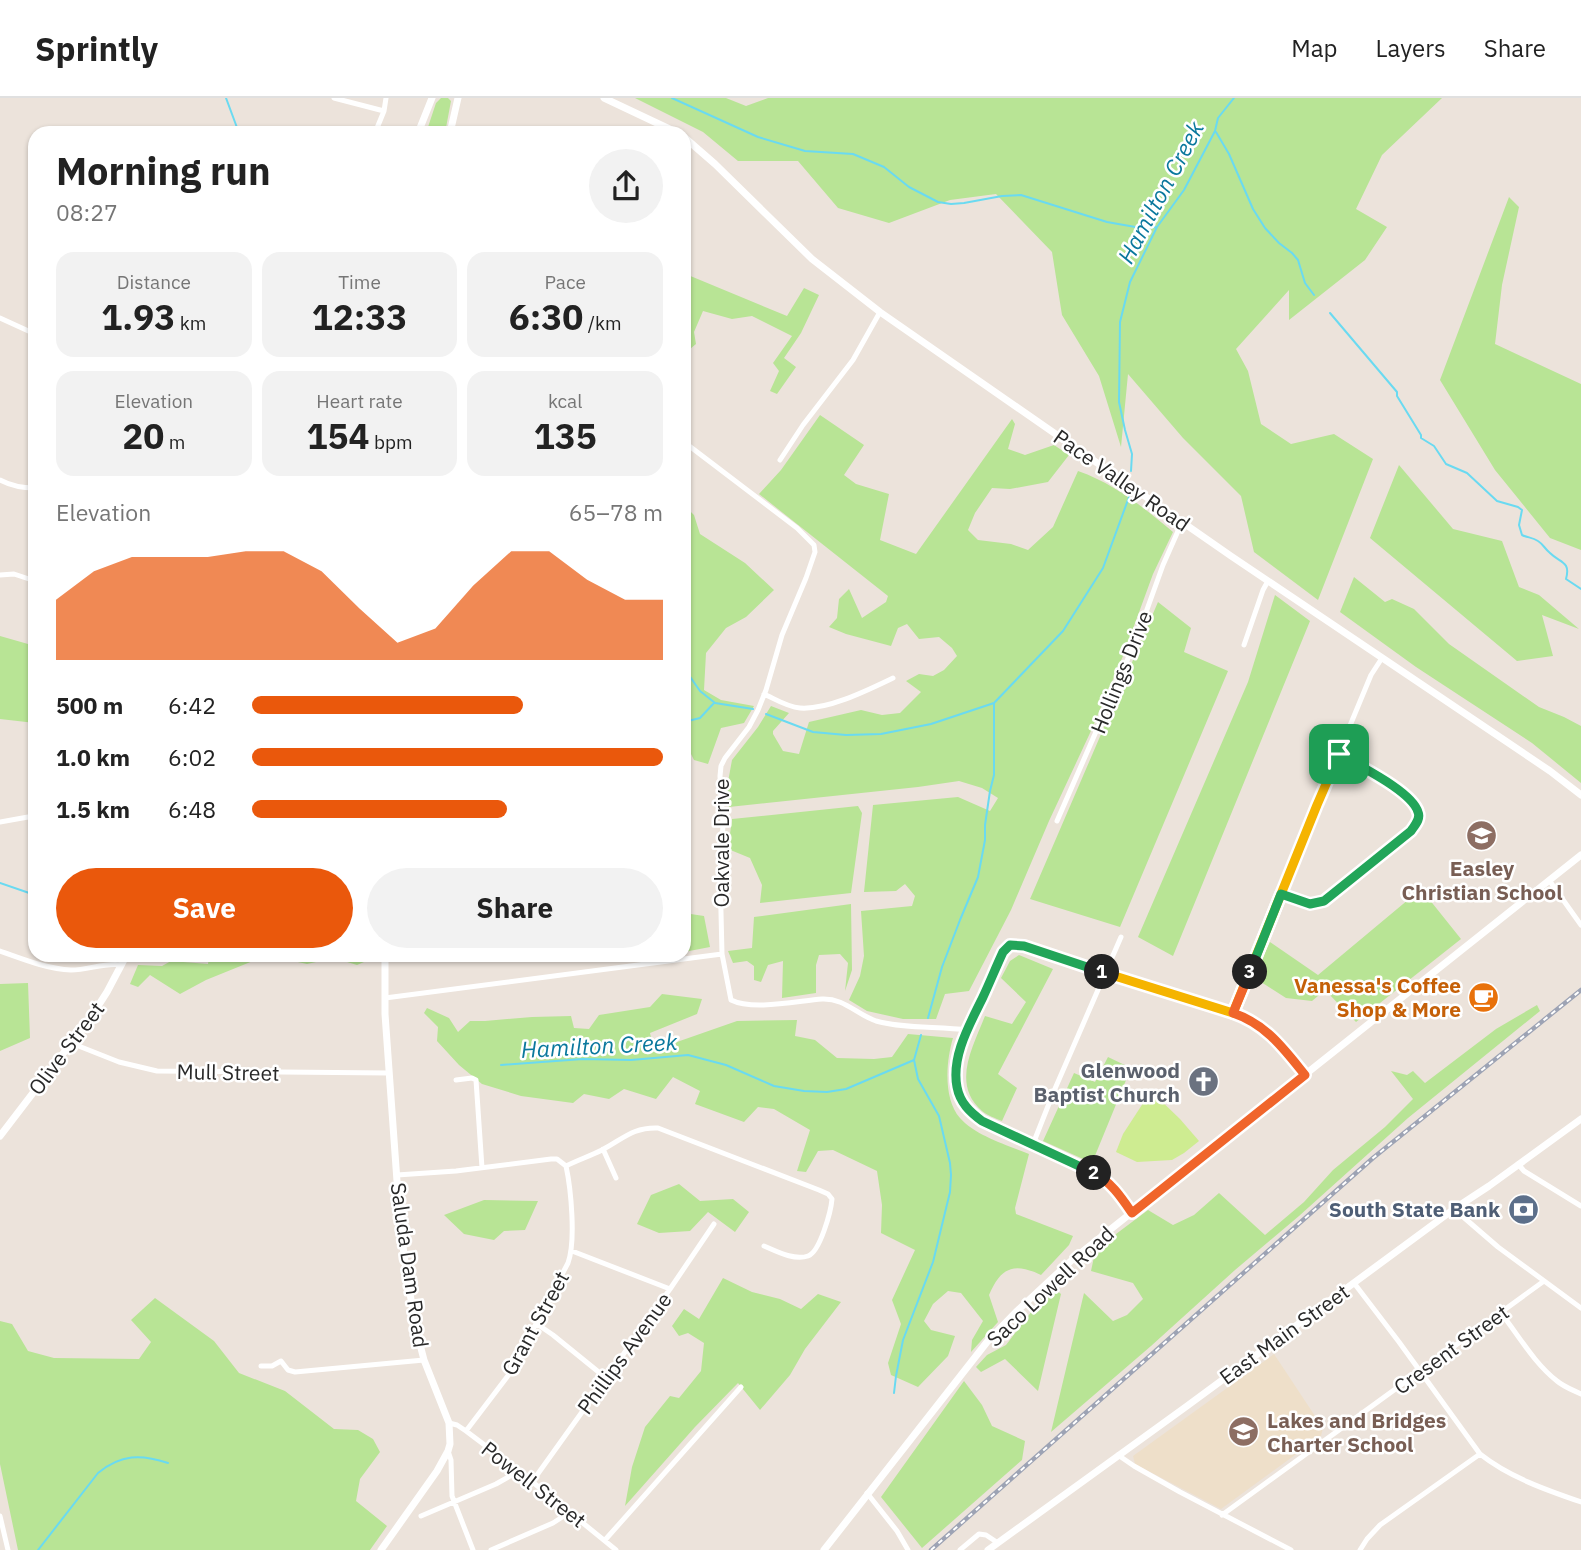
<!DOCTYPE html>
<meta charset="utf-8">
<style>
body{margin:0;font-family:"IBM Plex Sans",sans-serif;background:#f2f2f2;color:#222;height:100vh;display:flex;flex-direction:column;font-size:26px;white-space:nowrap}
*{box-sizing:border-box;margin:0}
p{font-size:23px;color:#767676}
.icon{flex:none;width:38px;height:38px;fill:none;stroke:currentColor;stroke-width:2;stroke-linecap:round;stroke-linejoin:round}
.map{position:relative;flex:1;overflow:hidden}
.sheet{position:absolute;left:28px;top:28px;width:663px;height:836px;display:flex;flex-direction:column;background:#fff;border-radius:21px;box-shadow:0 2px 5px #0004}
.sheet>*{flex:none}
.pin{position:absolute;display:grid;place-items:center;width:60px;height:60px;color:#fff;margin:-30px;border-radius:14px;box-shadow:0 4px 10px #0006}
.km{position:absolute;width:35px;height:35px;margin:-18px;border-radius:50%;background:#222;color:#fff;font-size:19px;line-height:35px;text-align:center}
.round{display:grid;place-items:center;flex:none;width:74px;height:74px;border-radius:37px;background:#f2f2f2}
.head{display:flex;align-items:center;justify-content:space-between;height:119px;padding:0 28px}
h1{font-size:38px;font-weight:700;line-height:52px}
.figures{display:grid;grid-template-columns:repeat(3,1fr);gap:10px;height:119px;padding:7px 28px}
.figures div{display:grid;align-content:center;border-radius:18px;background:#f2f2f2;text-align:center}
.figures b{font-size:35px;font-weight:700}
.figures small{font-size:19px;font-weight:400}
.figures p{font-size:19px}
.chart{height:196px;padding:14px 28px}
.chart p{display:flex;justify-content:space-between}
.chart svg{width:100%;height:126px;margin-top:7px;fill:#ea580c;opacity:.7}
.cta{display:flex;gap:14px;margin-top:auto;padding:14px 28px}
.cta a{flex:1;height:80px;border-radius:42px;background:#ea580c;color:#fff;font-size:28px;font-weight:700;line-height:80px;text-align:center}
.cta a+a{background:#f2f2f2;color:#222}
ul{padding:0 28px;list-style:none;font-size:23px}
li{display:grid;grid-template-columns:112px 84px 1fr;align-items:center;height:52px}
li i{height:18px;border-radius:9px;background:#ea580c}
header{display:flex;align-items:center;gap:42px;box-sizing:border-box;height:98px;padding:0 35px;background:#fff;border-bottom:2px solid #e0e0e0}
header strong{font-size:33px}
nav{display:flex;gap:38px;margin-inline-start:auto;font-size:24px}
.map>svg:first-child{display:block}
.education{fill:#eedfc9}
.green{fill:#b8e495}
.pitch{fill:#ceec91}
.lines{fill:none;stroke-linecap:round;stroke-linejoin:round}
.stream{stroke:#6adaf1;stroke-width:2}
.street{stroke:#fff;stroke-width:5}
.secondary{stroke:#fff;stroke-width:7}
.rail-casing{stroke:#9da3b4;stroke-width:4.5}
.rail{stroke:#fff;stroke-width:2;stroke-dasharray:5;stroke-linecap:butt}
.split-1-casing{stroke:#fff;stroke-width:14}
.split-2-casing{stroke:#fff;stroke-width:14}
.split-3-casing{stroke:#fff;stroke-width:14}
.split-4-casing{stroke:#fff;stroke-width:14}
.split-1{stroke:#f5b400;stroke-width:9}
.split-2{stroke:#22a559;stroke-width:9}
.split-3{stroke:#f0652b;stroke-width:9}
.split-4{stroke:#22a559;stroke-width:9}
.labels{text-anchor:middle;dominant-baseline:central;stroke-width:5;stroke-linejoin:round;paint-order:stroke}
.street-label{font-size:21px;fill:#292929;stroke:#fff}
.education-label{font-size:21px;font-weight:bold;fill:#785e54;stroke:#fff}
.food-label{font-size:21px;font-weight:bold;fill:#c56008;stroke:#fff;text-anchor:end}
.worship-label{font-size:21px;font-weight:bold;fill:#5b616d;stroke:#fff;text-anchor:end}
.service-label{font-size:21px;font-weight:bold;fill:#4e5e75;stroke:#fff;text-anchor:end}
.water-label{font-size:23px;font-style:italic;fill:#0a789d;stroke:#fff}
</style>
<header>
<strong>Sprintly</strong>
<nav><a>Map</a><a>Layers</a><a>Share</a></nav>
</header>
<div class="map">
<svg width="1581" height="1452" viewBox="0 0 1581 1452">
<rect width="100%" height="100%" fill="#ece3db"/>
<!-- education -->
<path class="education" d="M1274,1256l49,74 -2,8 -100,73 -86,-45 -2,-8z"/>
<!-- green -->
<path class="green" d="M441,0h7l3,3 -6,32h-19l10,-30z
M635,0h91l20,8 22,-8h674l-60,57 -26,54 31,18 -22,33 -76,60v-30l-53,59 12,22 13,53 30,20 43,-10 39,25 -55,141 -64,-48 -13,-56 -58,-58 -55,-64 -7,73 -22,-71 -37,-61 -10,-63 -56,-58 -46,6 -61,23 -51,-15 -40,-47h-60l-35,-29z
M1509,99l10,10 -17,78 -7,59 86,40v166l-31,-12 -55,-68 -55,-90z
M684,174l4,3 99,41 17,-28 15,7 -18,38 -17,25 12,9 -19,27 -7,-3 9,-20 -6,-8 19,-27 -40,-20 -20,3 -29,-8 -9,21 2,12 -12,10z
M820,317l44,30 -20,30 12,9 33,10 -9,46 36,14 96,-135 3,5 -7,25 17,6 29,-10 15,10 -21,27 -38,7 -18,-1 -17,25 -7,17 10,10 33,4 17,6 25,-23 25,-56c37,13 65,36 95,61l-20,42 -30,82 -33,77 -41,88 -38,89 -42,81 -24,3 -9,25h-33l-36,-8 -18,-11 11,-24 4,-20 -3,-45 51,-5 3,-10 -10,-12 -9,7 -32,1 9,-87 85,-8 32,14 8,-13 -16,-10 -23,-7 -41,6 -189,20 -3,-14 6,-33 26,-33 13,-21 18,7 -16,18v3l10,17 16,3 10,-32 52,-12 21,5 18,-2 21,-21 -15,-11 13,-7 14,2 11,-6 13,-14 -5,-8 -13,-11 -20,2 -12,-15 -9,4 -7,18 -45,-12 -17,-7 8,-9 2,-19 10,-10 13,29 24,-16 2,-6 -129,-102 22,-24z
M1399,367l54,64 49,12 17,46 20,8 40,34 -37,-14 11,41 -36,5 -147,-123z
M684,407l10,10 6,19 45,29 29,27 -28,27 -20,11 -20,25 -2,37 17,10 33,6 -10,17 -23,5 -13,36 -14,-4 -4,-8h-6z
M1354,479l31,25 7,-3 22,10 35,35 90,63 25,10 17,9v57l-49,-40 -116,-76 -76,-55z
M1275,497l35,26 -137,335 -35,-19 110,-255z
M1158,504l33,26 -7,24 44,19 -108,256 -90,-28z
M0,538l35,10v77l-35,-4z
M858,708l4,7 -11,80 -91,10 2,-18 -12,-27 -22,-9 4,-30z
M1421,791l40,50 -105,83 -31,-32 -13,11 -26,-3 -33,-21 17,-35 48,33z
M851,806l1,66 -7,21 3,-28 -8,-9 -21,1 -3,10v28l-34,5 1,-37 -15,4 -7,17 -7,-2v-14l-7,-5 -14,2 -5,-12 24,-3 2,-31z
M684,815l20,3 6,31 -26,5z
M1019,857l34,14 -55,105 19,14 -15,33c-7,-3 -14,-5 -20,-10 -31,-27 -9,-64 3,-95l27,8 14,-22 -25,-24 9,-17z
M209,858h56l-59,24 -26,14 -30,-19 -12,12 -8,-3 8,-19 24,1 9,-5 37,3z
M270,858h93l1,6 -7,3 -23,-7 -27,6z
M28,885l2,55 -30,13v-67z
M662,896l40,5 -5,15 -47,19 4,17 83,-29 60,-1 -2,16 20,4 22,18 37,1 18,-2 16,-23 45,4c-7,23 -10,61 7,80 16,18 47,27 69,36l-14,54 1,6 57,22 -4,9 -28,30c-27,-13 -40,-8 -52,20l9,27 -27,30 1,-12 11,-19 -22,-28 -13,-2 -15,13 -9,17 7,9 24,6 -7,20 -30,31 -27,-12 -3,-12 13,-39 -9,-24 23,-50 -34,-17 1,-28 -5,-34 -44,-21 -15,1 -12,21 -9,-1 13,-41 -36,-21 -16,-2 -14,15 -49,-18 5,-13 -27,-14 -17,22 -32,-10 -15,10 -25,-5 -11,9 -52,-7 -39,-12 -23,-19 -22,-24 1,-14 -14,-14 3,-5 22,10 9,14 12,-11h15l47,-4 39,-1 3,12 15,1 10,-14 51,-8z
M1537,907l3,6 -132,107 -109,98 -64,54 -84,76 -100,86 33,-139 29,28 14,-6 16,-16 -10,-16 -42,-12 4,-19 13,-12 40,-30 25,15 21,-10 25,-22 46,42 39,-33 29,-32 52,-43 28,-28 -22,-28 16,4 6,-4 12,12 71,-54z
M1108,959l23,11 -39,95 -49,-22 31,-68 21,9z
M679,1086l21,17 33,-2 16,13 -14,20 -27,-20 -18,19 -31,2 -22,-9 14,-29z
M484,1102l54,1 -13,29 -21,1 -10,9 -30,-6 -20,-19z
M723,1180l29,14 28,7 21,10 17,-15 23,8 -36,47 -15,26 -30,35 -22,-27 -43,44 -70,79 7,-39 13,-40 25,-31 9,2 22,-27 3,-28 -16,-10 -9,3 -7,-10 12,-17 15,10z
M1051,1188l10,8 -23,97 -33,-32 -24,13 -5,-5 11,-12 19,-10z
M155,1200l59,43 25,32 46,18 49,38 24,1 15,9 7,13 -20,27 -4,22 31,25 -17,24h-352l-18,-86v-143l12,3 16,27 26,7 85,1 12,-17 -20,-22z
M964,1283l18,24 10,21 33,15 -3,19 -100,88 -41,-51z"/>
<!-- pitch -->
<path class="pitch" d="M1149,996h5l26,25 19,22 -15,12 -12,7 -35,2 -21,-10 7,-18z"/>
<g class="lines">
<!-- stream -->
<path class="stream" d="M226,0l13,35
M672,0l86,39 47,14 48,3 31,13 25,20 29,15 13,2 13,-1 38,-7 19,-1 86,27 34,6 16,-1
M1216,34l13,22 24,55 12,19 14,15 13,10 6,7 7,23 9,12
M1330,215l67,79v4l24,39v3l13,8 12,18 21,9 30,28 21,6 4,3 -3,15 3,10c6,3 10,2 16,6 5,3 7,8 12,12 10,10 21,8 16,26l15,10
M1131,373l1,-17 -7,-24 -6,-28 1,-80 10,-40 27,-55 27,-37 31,-59 3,-13 16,-20
M684,570l16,23 15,12 38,6
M766,616l47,18 33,3 35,-1 50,-10 63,-21 69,-72 40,-63 26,-71
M684,624l16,-4 14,-15
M0,785l35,12
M928,920l14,-51 18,-47 18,-43 7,-37v-15l5,-34 4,-16v-71
M501,967l82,-6 48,1 57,-5 38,10 48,21 30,5 23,1 19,-3 68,-29
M894,1295l2,-17 7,-36 30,-78 17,-70 1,-17 -1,-12 -11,-47 -21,-37 -4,-19 7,-25
M38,1452l60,-77c23,-19 43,-19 70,-10"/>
<!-- street -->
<path class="street" d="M334,0l50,13
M375,35l9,-22 2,-13
M0,220l35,16
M684,344l113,86 17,17 1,7 -9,26 -24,57 -16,55 -8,20 -9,17 -24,31 -4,8 -1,10 3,49 -3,46 2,83 9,46c22,11 66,1 91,-1 22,-1 34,15 54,22 29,8 62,5 92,9
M780,362l23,-35 50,-65 27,-48
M0,382c11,6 22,8 35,8
M0,477l14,-1 21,7
M1244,547l19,-55 5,-9
M764,596c11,5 23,13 36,14 28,2 68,-18 93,-30
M1057,723l79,-181 27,-75 19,-43
M0,724l28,-5 7,1
M1549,782l32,45
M1281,797l29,9 14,-3 87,-70c4,-6 10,-12 7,-19 -5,-20 -61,-47 -79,-58
M0,853c23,8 47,18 71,19 18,0 34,-8 51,-5
M385,900l337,-44
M1233,915l84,-208 54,-130 11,-17
M71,945l48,19 38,9 232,2
M456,982l16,-2 4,2 6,88
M1033,1046l21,-53 67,-154
M603,1051l13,29
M1518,1066l6,7 57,35
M566,1068c12,-6 24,-10 36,-16 21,-11 31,-23 56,-22l161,62 9,4 4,5c-1,12 -12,53 -24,57 -14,5 -32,-5 -44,-10
M397,1077l59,-4 95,-12h6l9,7c5,23 10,75 2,97l-58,110 -44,58
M1454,1111l44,38 83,61
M1132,1115l-20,-26 -9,-9 -70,-34 -50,-23 -13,-10 -8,-11 -5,-11 -1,-12 3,-25 44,-100 7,-7 14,1 66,23 150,46c30,14 45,35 65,60
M572,1153l98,38
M1354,1185l45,59 81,112c29,23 66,36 101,48
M1501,1215c18,23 33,50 56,68 7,6 16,9 24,13
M537,1226l16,11 53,43
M261,1268h11l9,-5 7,9 7,2 129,-12
M449,1325l8,2 9,6 53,40 97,79
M448,1353l3,9 1,36 21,54
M1118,1357l16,11 46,26 111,58
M532,1384l138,-193 44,-65
M867,1395l30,38 11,19
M1222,1417l322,-234
M0,1418l8,34
M421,1418l75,-32 23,-13
M605,1442l136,-153
M491,1452l62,-27 17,-11
M960,1452l19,-16 7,1 12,8
M1360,1452l7,-11 13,-14 100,-71"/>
<!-- secondary -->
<path class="secondary" d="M604,0l74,35
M418,35l14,-35
M450,35l8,-35
M684,39l31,27 97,95 68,53 351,244 319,215 31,24
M0,1038l91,-119 16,-25 19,-36
M381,1452l56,-79 11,-20 2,-7 -1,-21 -25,-63 -9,-35 -11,-70 -5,-46 -14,-195v-58
M824,1452l163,-208 30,-31 55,-51 509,-405
M988,1452l199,-144 267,-197 35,-23 92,-67"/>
<defs>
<path id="rail" d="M931,1452l442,-392 208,-168"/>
</defs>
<!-- rail casing -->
<use href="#rail" class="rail-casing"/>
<!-- rail -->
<use href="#rail" class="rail"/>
</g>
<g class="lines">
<defs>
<path id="split-1" d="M1102,874l131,41 84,-208 22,-51"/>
<path id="split-2" d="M1094,1075l-112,-52c-12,-9 -22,-18 -25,-34 -6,-31 13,-63 26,-90 7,-15 13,-30 20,-45l7,-7 14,1 78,26"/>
<path id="split-3" d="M1094,1075c17,9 27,24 38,40l173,-138c-21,-26 -39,-51 -72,-62l17,-41"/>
<path id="split-4" d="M1250,874l31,-78 29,10 14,-3 87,-70c4,-6 10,-12 7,-19 -6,-21 -61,-47 -79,-58"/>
</defs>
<!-- split-1 casing -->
<use href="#split-1" class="split-1-casing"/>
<!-- split-2 casing -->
<use href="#split-2" class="split-2-casing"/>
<!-- split-3 casing -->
<use href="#split-3" class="split-3-casing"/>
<!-- split-4 casing -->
<use href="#split-4" class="split-4-casing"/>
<!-- split-1 -->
<use href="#split-1" class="split-1"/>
<!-- split-2 -->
<use href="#split-2" class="split-2"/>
<!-- split-3 -->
<use href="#split-3" class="split-3"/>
<!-- split-4 -->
<use href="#split-4" class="split-4"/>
</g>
<!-- icons -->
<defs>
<symbol id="school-disc" viewBox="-11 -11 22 22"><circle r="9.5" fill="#8d6e63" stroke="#fff"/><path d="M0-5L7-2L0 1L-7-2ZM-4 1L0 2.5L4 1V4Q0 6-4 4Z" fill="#fff"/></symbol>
<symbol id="cafe-disc" viewBox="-11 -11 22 22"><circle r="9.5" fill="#e8710a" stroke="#fff"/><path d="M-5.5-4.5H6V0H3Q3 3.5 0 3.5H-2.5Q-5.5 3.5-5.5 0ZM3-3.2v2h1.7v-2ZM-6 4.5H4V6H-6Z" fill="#fff"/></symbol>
<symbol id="church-disc" viewBox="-11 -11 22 22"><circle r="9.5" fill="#6b7280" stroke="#fff"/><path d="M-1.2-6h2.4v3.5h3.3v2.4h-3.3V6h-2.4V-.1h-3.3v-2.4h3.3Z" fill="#fff"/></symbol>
<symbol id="bank-disc" viewBox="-11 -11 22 22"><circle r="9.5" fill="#5c6f8a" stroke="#fff"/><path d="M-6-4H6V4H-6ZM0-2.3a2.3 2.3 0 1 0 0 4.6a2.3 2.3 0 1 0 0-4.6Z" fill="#fff"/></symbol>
</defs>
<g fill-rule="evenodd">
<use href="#school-disc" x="1464" y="720" width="35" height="35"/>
<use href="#cafe-disc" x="1466" y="882" width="35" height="35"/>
<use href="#church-disc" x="1186" y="966" width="35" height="35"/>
<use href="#bank-disc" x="1506" y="1094" width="35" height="35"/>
<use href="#school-disc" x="1226" y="1316" width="35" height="35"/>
</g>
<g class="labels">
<!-- street labels -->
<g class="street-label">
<text transform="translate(1122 382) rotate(35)">Pace Valley Road</text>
<text transform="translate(1121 574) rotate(-68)">Hollings Drive</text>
<text transform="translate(721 745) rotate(-90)">Oakvale Drive</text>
<text transform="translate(66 950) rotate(-53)">Olive Street</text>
<text transform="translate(228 974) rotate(1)">Mull Street</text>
<text transform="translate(410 1167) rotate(82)">Saluda Dam Road</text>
<text transform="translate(1050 1188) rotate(-43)">Saco Lowell Road</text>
<text transform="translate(535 1225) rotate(-61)">Grant Street</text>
<text transform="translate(1284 1236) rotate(-36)">East Main Street</text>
<text transform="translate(1451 1251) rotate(-36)">Cresent Street</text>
<text transform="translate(624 1255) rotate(-54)">Phillips Avenue</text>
<text transform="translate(534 1386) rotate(38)">Powell Street</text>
</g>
<!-- education labels -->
<g class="education-label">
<text x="1482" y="770">Easley<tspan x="1482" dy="24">Christian School</tspan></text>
<text x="1267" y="1322" text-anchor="start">Lakes and Bridges<tspan x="1267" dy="24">Charter School</tspan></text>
</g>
<!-- food labels -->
<g class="food-label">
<text x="1461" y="887">Vanessa's Coffee<tspan x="1461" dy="24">Shop &amp; More</tspan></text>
</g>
<!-- worship labels -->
<g class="worship-label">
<text x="1180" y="972">Glenwood<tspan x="1180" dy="24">Baptist Church</tspan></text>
</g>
<!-- service labels -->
<g class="service-label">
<text x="1500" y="1111">South State Bank</text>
</g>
<!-- water labels -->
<g class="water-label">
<text transform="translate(1160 94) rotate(-62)">Hamilton Creek</text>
<text transform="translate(599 947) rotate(-3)">Hamilton Creek</text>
</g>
</g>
</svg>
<div class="pin" style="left:1339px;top:656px;background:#1e9e55"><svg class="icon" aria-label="arrive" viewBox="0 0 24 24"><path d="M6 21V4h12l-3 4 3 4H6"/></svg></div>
<b class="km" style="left:1102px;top:874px">1</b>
<b class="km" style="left:1094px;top:1075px">2</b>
<b class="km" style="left:1250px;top:874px">3</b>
<section class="sheet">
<div class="head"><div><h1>Morning run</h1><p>08:27</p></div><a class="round"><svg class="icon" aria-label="share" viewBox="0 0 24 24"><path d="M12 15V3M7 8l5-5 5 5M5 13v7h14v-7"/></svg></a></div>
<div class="figures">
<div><p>Distance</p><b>1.93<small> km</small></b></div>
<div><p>Time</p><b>12:33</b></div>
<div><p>Pace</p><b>6:30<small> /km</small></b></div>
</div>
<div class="figures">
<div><p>Elevation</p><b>20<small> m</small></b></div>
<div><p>Heart rate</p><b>154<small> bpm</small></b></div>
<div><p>kcal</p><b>135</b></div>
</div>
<div class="chart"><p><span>Elevation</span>65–78 m</p>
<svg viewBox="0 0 160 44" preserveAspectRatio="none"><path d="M0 44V23L10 13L20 8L30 8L40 8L50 6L60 6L70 13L80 26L90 38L100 33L110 18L120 6L130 6L140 16L150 23L160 23V44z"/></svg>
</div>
<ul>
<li><b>500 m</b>6:42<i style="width:66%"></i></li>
<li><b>1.0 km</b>6:02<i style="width:100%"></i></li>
<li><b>1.5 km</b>6:48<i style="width:62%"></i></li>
</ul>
<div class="cta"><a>Save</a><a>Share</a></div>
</section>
</div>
